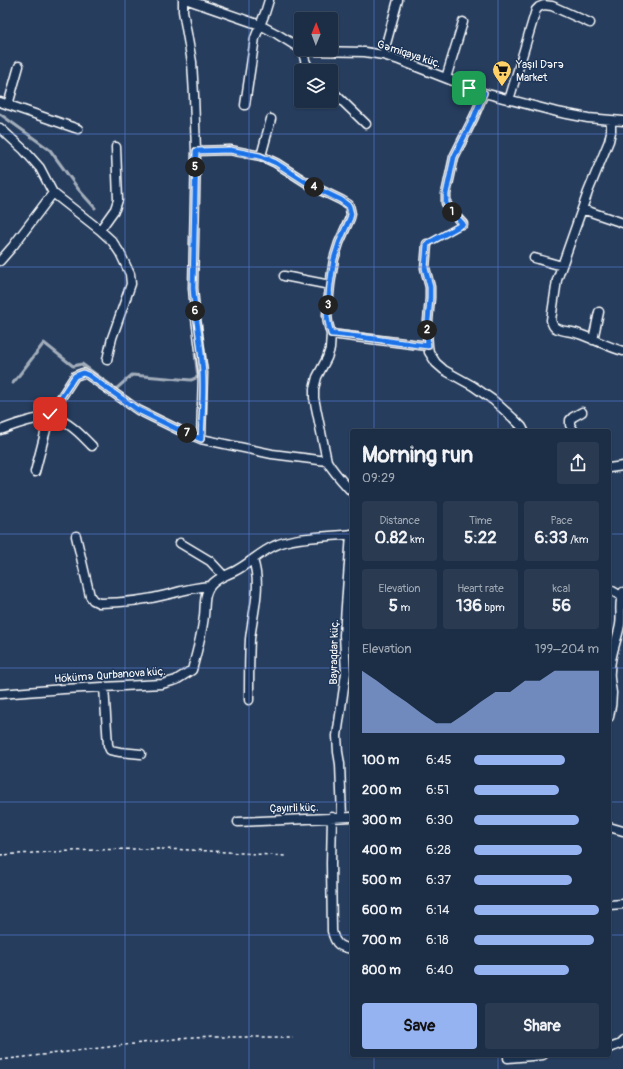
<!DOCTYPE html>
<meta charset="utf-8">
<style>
body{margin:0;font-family:Pangolin,sans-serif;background:#293a51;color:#f1f3f6;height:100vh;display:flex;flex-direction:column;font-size:15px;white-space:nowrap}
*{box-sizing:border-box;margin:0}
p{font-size:13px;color:#a0a8b3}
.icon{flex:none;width:22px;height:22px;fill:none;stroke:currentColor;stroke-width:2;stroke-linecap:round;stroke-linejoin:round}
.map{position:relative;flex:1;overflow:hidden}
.side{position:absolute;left:350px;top:429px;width:261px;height:628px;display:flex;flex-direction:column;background:#1c2e46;border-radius:4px;box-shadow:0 1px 3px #0004,0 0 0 1px #3a4a5f}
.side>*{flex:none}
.needle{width:26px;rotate:1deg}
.controls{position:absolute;left:294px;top:12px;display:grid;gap:8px}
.controls a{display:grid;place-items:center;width:44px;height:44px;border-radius:4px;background:#1c2e46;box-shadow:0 1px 3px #0004,0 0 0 1px #3a4a5f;font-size:20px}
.pin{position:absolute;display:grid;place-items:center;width:34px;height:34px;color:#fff;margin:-17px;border-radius:8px;box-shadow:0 2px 6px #0006}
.km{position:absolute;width:20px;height:20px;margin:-10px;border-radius:50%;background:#222;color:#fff;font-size:11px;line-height:20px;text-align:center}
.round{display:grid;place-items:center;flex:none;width:42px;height:42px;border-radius:4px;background:#293a51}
.overview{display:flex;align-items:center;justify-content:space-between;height:68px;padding:0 12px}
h1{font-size:22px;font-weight:800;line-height:30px}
.metrics{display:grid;grid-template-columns:repeat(3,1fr);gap:6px;height:68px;padding:4px 12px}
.metrics div{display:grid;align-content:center;border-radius:4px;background:#293a51;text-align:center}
.metrics b{font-size:17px;font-weight:800}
.metrics small{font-size:11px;font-weight:400}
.metrics p{font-size:11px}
.chart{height:112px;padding:8px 12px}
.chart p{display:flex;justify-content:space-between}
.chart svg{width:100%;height:72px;margin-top:4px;fill:#95b2f1;opacity:.7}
.primary-button{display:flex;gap:8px;margin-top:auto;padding:8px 12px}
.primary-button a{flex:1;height:46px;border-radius:4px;background:#95b2f1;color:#111;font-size:16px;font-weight:800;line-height:46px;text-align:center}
.primary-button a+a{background:#293a51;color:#f1f3f6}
ul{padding:0 12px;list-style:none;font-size:13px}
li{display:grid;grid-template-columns:64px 48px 1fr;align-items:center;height:30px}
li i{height:10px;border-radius:5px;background:#95b2f1}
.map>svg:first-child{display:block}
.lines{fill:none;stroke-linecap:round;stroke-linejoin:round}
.stream{stroke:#a4aebb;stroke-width:3}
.street-casing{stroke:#fff;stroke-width:11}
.path{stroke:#fff;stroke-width:1.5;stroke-dasharray:3 3;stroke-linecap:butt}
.street{stroke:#1d3557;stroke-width:8}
.route-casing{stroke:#fff;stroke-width:8}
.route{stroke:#1a73e8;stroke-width:5}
.grid{fill:none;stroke:#6183e4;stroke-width:1;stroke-opacity:0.55}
.labels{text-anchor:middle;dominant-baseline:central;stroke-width:3;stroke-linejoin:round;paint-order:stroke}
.street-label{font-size:11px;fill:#fff;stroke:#1d3557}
.poi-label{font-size:11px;fill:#fff;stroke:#1d3557;text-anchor:start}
</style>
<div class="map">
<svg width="623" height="1069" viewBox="0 0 623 1069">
<rect width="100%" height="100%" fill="#263d5e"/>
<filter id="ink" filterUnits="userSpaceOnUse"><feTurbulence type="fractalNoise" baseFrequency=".025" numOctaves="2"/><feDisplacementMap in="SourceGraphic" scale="8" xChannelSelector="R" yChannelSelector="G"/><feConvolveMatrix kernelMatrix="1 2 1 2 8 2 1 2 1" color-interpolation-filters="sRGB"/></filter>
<g filter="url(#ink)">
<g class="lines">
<!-- stream -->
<path class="stream" d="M0,114l50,36 29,40 16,18
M13,383l31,-40 29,23 9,-2 34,25 16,-14 59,5 7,-3 -3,-24"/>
<defs>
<path id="street" d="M183,0v11l9,51 2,33 2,56 -3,137 2,23 8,62 -2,66
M188,0l72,25 17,9 24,15
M302,49l10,2 53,1 18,3 16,5 85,33 73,19 31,6 35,3
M303,49c1,9 2,16 9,22
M383,55l15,-55
M446,78l17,-56
M331,90l35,34
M509,100l27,-90 3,-3 5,-2 8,1 38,17
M0,102l78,27
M8,105l11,-39
M245,105l10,-67 10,-25 4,-13
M611,121v11l-2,9 -21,51 -31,88 -6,40c1,4 2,8 7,9 7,3 14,2 21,5 15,5 29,13 44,17
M0,128l24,22 16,18 13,25 -40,53 -13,15
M196,151l34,-1 31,6 15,7 36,23 29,14 8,5 2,9 -1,4 -11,25 -5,16 -4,26 -3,30 1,8 3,11 -1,15 -3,9 -10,19 -3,12v9l13,63c7,12 16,21 25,31
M261,156l10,-37
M53,193l47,37 12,11 8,12 10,21 1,10 -19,54 -5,22
M582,209l41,14
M463,224l-13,-14 -4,-7v-9l8,-37 20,-40 10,-24
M100,230l15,-21 3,-9 -2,-53
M427,244l-2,24 5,19v11l-3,34 1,14 1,6 7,11 8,7 29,16 20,14 20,18 9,9 2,4
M534,258l28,8
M284,276l46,9
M331,334l97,12
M593,340l6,-28
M48,418l27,-42 8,-3 5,2 50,35 41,20 22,9 71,15 55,7
M0,430c21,-7 49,-20 69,-5 9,6 16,14 23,21
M574,431l-4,-6v-5l3,-3 9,-5
M609,468l14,-2
M35,472l14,-54
M76,536l14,60 3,4 6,3c23,0 48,-3 71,-9 14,-4 26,-7 40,-8
M180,543l30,18 14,15
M609,589l12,7
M104,687l4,58 2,5 10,2 21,2
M0,694l64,-5 98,-5 14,-4 16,-10c5,-18 10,-36 12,-54 1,-8 0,-17 3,-24 4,-12 18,-16 28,-21 14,-7 25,-19 39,-25 20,-10 55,-9 78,-12
M249,700c0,-20 0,-41 1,-61 3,-27 12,-53 3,-79
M609,717c2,-8 3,-16 3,-24 -1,-8 -3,-15 -2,-22 0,-16 7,-30 10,-46 2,-12 -2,-21 3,-33
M332,817l-1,46 1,68c3,13 7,16 20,18
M342,817l-2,-53 -2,-12 -1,-16 9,-63 -2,-38 7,-101
M238,822l114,-5
M609,827l14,4
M609,905l14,-1
M609,1048l11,-4 3,-3
M508,1058l35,-3"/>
</defs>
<!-- street casing -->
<use href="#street" class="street-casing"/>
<!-- path -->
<path class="path" d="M434,240l21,-11
M0,855c50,-3 99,-6 148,-6 46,0 91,4 137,7
M0,1060l175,-21 38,-2h80"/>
<!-- street -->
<use href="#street" class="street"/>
</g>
</g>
<g class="lines" filter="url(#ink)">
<defs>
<path id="route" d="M50,414l25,-38 8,-3 5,2 50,35 41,20 22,9c1,-26 4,-52 1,-77 -2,-25 -7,-49 -9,-74l3,-137 34,-1 30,6 16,7 36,23 29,14 8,6 2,8 -1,4 -11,25 -5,16 -4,26 -3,30 1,7 3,12c32,2 64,9 97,12l-1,-14 3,-34v-11l-5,-19 2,-24 36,-20 -13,-14 -4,-7v-9l8,-37 20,-40 10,-24 -15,-5"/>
</defs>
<!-- route casing -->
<use href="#route" class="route-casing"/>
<!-- route -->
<use href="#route" class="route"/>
</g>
<!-- grid -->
<path class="grid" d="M125,0v1069M249,0v1069M374,0v431M498,0v431M0,134h623M0,267h623M0,401h623M0,534h352M609,534h14M0,668h352M609,668h14M0,802h352M609,802h14M0,935h352M609,935h14M374,1055v14M498,1055v14"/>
<!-- icons -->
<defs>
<symbol id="supermarket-pin" viewBox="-11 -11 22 30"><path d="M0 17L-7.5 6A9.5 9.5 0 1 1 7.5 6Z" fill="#ffd166" stroke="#1d3557"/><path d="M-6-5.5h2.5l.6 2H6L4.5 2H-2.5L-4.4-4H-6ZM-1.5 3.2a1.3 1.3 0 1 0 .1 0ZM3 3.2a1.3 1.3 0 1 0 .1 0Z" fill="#111"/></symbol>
</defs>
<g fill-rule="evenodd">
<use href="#supermarket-pin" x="491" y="59" width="22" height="30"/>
</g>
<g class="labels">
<!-- street labels -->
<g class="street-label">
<text transform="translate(409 54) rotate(18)">Gəmiqaya küç.</text>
<text transform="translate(334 652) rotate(-89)">Bayraqdar küç.</text>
<text transform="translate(110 675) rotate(-4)">Hökümə Qurbanova küç.</text>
<text transform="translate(294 808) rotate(-2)">Çayırli küç.</text>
</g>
<!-- poi labels -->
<g class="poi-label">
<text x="516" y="64">Yaşıl Dərə<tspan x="516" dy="13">Market</tspan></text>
</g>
</g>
</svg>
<div class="controls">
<a><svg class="needle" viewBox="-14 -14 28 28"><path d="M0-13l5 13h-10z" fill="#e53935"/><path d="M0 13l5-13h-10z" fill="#a0a8b3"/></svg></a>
<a><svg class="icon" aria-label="layers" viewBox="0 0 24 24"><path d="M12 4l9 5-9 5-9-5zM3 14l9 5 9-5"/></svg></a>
</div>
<div class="pin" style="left:469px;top:88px;background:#1e9e55"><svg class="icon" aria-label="arrive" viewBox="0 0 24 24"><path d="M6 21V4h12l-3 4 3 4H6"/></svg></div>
<div class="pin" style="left:50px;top:414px;background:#d93025"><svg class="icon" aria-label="check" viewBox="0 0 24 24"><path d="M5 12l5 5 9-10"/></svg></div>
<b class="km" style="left:452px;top:212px">1</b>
<b class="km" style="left:427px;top:330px">2</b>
<b class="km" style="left:328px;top:305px">3</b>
<b class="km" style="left:314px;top:187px">4</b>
<b class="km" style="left:195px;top:167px">5</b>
<b class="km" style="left:195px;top:311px">6</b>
<b class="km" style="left:187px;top:433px">7</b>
<section class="side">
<div class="overview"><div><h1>Morning run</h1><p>09:29</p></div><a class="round"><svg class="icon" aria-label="share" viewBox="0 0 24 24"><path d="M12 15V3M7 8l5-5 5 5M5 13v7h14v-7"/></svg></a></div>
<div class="metrics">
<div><p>Distance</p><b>0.82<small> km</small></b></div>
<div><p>Time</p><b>5:22</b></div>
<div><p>Pace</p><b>6:33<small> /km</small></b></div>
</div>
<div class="metrics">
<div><p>Elevation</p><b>5<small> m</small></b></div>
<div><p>Heart rate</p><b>136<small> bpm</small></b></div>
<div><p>kcal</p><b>56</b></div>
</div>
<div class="chart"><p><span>Elevation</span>199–204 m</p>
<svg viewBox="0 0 160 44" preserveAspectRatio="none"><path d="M0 44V6L10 12L20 19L30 25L40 32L50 38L60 38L70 32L80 25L90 19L100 19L110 12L120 12L130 6L140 6L150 6L160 6V44z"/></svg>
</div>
<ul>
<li><b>100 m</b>6:45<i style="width:73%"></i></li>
<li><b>200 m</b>6:51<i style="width:68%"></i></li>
<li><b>300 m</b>6:30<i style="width:84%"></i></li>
<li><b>400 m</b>6:28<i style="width:86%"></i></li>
<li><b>500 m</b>6:37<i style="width:78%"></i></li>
<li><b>600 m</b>6:14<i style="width:100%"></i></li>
<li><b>700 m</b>6:18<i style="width:96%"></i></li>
<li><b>800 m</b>6:40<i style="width:76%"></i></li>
</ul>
<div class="primary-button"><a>Save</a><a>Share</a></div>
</section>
</div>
